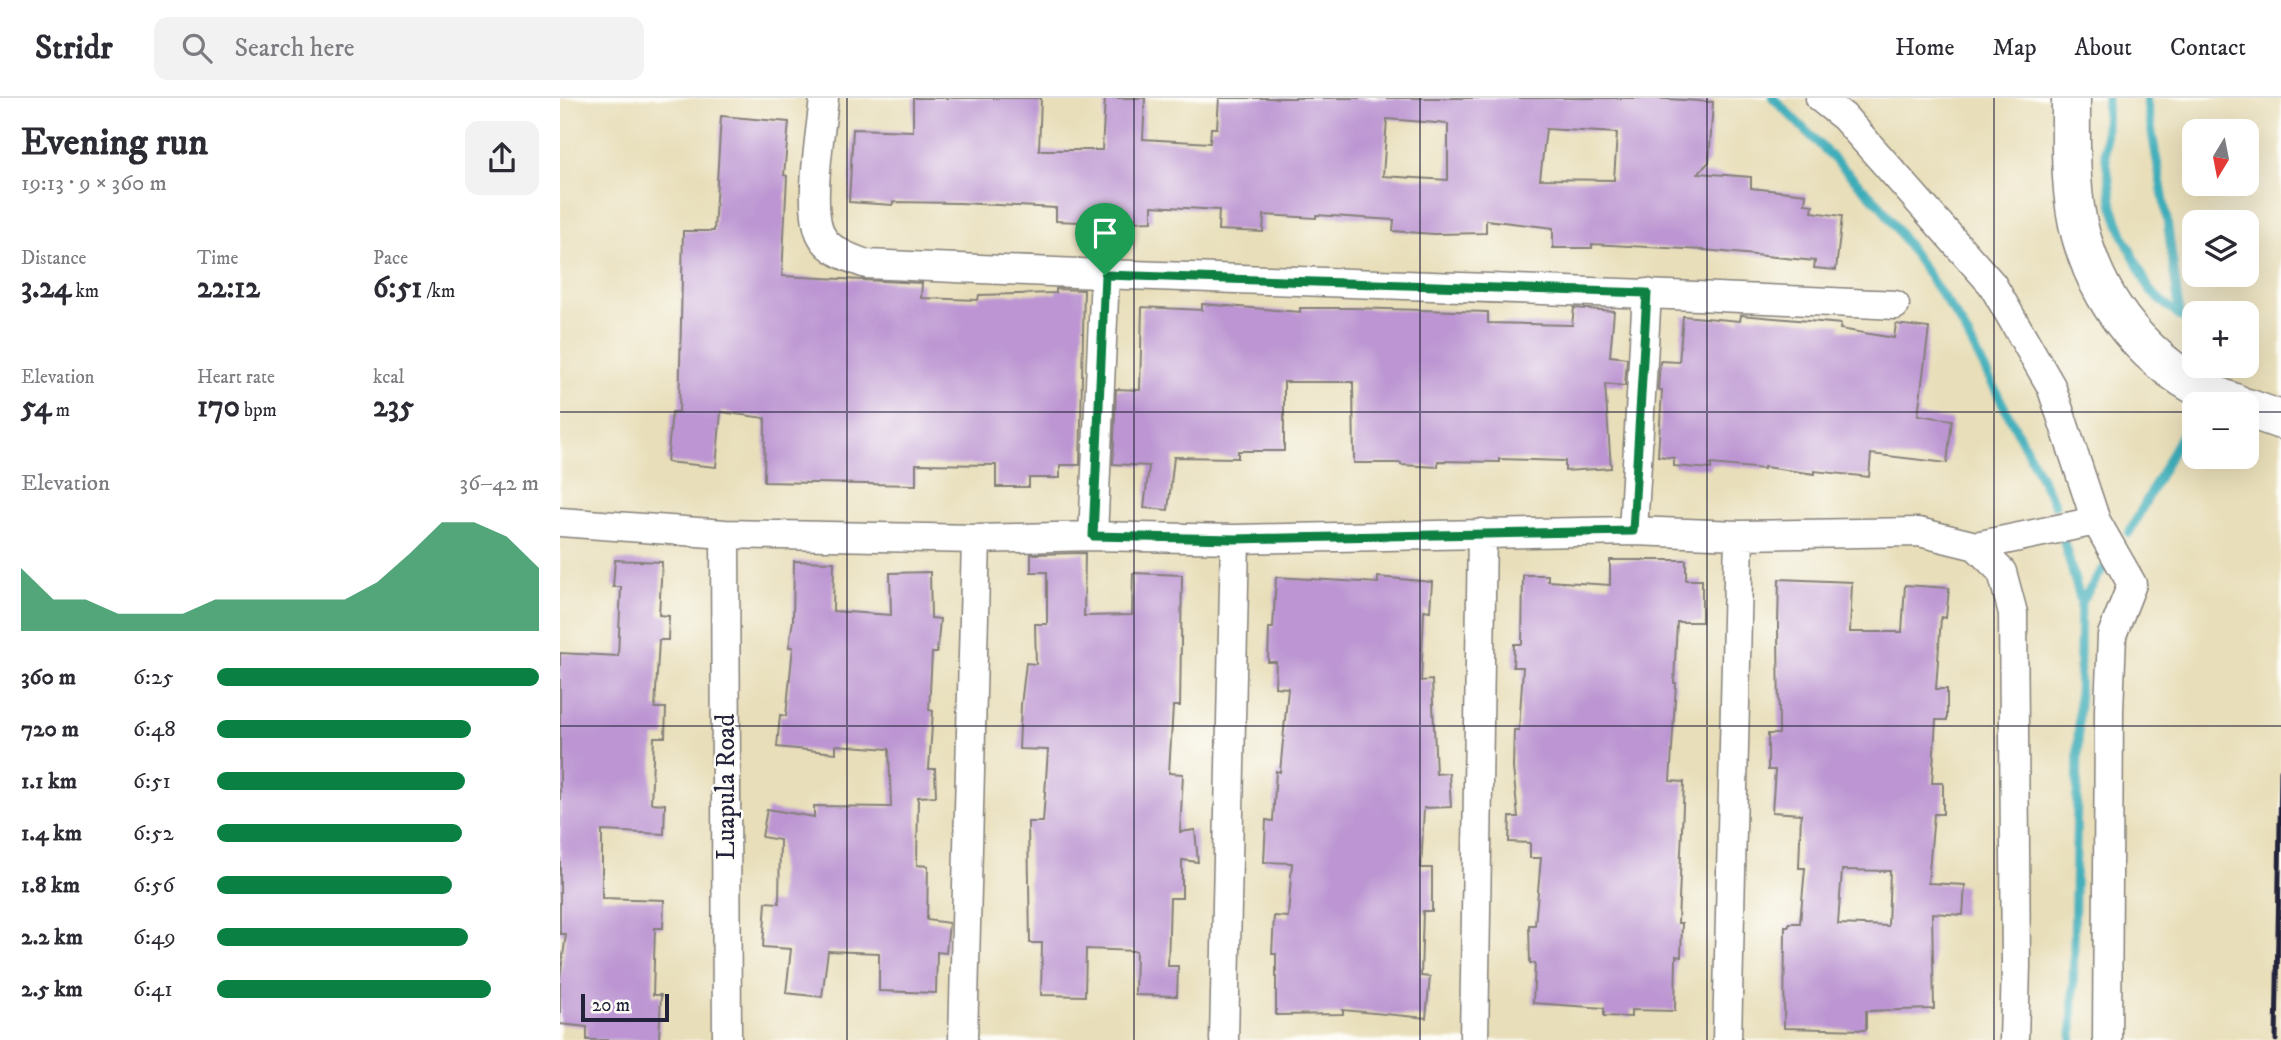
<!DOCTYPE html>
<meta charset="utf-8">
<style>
body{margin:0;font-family:"IM FELL DW Pica",serif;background:#f2f2f3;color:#2b2b33;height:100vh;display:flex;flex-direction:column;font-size:26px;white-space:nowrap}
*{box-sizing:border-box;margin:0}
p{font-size:23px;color:#7c7c81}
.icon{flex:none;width:38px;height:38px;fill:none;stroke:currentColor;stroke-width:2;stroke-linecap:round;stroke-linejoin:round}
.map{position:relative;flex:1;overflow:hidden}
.drawer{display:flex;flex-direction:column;background:#fff;width:560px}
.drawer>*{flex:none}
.needle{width:46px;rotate:190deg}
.fabs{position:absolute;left:1622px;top:21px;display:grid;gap:14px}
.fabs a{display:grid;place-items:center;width:77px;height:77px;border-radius:14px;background:#fff;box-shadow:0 7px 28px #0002;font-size:35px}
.scale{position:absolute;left:21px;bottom:18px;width:88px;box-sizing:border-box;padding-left:7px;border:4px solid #22223b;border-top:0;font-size:19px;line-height:24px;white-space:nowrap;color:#22223b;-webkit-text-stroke:5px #fdfcf7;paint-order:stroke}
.pin{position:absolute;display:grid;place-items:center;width:60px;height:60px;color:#fff;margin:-72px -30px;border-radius:50% 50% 50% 0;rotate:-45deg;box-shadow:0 0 7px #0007}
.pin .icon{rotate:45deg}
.round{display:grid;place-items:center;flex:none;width:74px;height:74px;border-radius:14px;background:#f2f2f3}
.summary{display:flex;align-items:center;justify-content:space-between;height:119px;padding:0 21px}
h1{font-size:38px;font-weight:700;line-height:52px}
.metrics{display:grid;grid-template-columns:repeat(3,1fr);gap:10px;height:119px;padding:7px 21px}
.metrics div{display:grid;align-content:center}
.metrics b{font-size:30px;font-weight:700}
.metrics small{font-size:19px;font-weight:400}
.metrics p{font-size:19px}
.chart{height:196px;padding:14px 21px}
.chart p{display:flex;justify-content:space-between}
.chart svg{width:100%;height:126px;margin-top:7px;fill:#0b8043;opacity:.7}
ul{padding:0 21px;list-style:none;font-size:23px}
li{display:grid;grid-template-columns:112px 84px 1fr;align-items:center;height:52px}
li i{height:18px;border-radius:9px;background:#0b8043}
header{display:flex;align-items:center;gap:42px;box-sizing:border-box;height:98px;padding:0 35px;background:#fff;border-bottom:2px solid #e1e1e2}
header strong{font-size:33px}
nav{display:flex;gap:38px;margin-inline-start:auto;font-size:24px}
.search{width:490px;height:63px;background:#f2f2f3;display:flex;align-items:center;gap:18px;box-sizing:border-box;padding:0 24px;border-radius:14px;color:#7c7c81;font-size:26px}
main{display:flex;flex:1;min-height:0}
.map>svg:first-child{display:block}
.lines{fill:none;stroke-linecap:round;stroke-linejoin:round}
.stream{stroke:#3dadb9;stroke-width:9}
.building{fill:#bc95d2;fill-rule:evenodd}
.street-casing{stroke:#85807a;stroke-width:31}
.secondary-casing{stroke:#85807a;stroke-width:41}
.street{stroke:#fff;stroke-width:28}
.secondary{stroke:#fff;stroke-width:38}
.rail{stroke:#22223b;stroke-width:5}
.route-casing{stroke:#fff;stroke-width:14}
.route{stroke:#0b8043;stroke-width:9}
.grid{fill:none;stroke:#22223b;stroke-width:2;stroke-opacity:0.55}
.labels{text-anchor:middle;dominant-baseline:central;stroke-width:5;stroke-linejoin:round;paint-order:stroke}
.street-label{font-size:26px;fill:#22223b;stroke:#fdfcf7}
</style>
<header>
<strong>Stridr</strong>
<div class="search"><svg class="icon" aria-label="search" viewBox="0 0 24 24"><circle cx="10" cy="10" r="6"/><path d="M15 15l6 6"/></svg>Search here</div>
<nav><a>Home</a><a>Map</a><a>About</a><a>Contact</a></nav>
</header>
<main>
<section class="drawer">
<div class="summary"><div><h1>Evening run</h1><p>19:13 · 9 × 360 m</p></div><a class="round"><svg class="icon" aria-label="share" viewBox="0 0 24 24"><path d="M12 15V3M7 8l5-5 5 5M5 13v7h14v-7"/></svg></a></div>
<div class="metrics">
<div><p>Distance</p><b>3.24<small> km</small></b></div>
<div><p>Time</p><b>22:12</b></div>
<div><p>Pace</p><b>6:51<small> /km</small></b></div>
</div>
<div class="metrics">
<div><p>Elevation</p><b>54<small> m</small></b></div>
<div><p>Heart rate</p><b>170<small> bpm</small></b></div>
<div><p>kcal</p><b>235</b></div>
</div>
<div class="chart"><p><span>Elevation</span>36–42 m</p>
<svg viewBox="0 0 160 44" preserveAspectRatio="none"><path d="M0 44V22L10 33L20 33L30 38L40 38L50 38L60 33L70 33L80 33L90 33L100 33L110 27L120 17L130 6L140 6L150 11L160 22V44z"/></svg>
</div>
<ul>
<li><b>360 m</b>6:25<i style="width:100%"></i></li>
<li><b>720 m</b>6:48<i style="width:79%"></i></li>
<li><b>1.1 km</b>6:51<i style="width:77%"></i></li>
<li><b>1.4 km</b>6:52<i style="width:76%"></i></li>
<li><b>1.8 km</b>6:56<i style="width:73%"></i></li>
<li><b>2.2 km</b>6:49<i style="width:78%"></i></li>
<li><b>2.5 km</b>6:41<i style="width:85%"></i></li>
</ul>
</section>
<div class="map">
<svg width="1721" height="942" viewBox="0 0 1721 942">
<rect width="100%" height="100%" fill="#fdfcf7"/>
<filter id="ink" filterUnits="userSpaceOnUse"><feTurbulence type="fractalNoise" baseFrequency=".0143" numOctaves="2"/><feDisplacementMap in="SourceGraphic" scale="14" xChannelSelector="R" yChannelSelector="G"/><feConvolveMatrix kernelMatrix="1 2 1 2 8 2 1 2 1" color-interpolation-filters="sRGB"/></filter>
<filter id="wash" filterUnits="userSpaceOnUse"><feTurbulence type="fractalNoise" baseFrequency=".00686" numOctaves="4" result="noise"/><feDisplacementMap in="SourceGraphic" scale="28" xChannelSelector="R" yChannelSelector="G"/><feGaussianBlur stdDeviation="1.57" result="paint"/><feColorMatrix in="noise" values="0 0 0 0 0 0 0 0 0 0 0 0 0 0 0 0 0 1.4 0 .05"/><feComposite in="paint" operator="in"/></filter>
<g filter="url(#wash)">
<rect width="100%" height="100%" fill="#e8deb9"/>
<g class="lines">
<!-- stream -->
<path class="stream" d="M1213,0l108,108 80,117 94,182
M1547,0l-2,54 8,55 11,30 26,54 30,26
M1586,0l21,121 13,98
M1569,435l55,-103
M1503,441l18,63 -9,438
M1521,504l22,-33"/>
</g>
<g id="blocks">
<!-- building -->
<path class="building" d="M353,0h128l-2,52h63l3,-52h40l-2,41 67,4 1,-15h6l2,-30h433l61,4 -4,60 -11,11 53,4v11l55,6 -1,10 8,1 -1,7 30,4 -6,54 -22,-2 1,-7 -111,-11 -112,-6v4h-39v-20l-67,-8v13l-52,1 -41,-3 1,-11 -78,-5v3l-52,-3 -1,17 -45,-2 1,-20 -67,-4v15l-46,2 -50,-2v-13l-96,-5 -67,-1v3l-44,-3 4,-73 60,2zM827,21l61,5v56l-65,-4zM986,31l71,4 -3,47 -74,-1z
M161,18l68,6 -5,53 3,1 -5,100 140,7 -1,15 57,2 1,-5 77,-2v-4l28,1 -4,175h-20v13h-31v9h-33v-22l-80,-1v21l-152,-3 1,-64 -44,-6 -5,55 -49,-5 5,-50h7l4,-181h31z
M642,206l98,8v-4h53l135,4v11l84,2 2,-17 40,3 -4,45 17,2 -2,28 -20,-2 6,84 -46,3v-10l-66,-2v3l-61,-1v6l-37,-2v-2h-47l-1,-81h-69v69h-46v7l-64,-1 -6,53 -24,-2 5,-42 -36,-2 3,-75 24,1 2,-83 60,3z
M1181,217l100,9 -1,5 54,9 2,-14 33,4 -11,87 34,5 -5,43 -76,-9 -2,23 -54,-6v3l-51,-7v2l-53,-5v5l-37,-3v-8l-16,-2 4,-66h-4l2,-29 19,1 4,-46 57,5z
M525,455l-1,63 48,-1 1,-42 49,2 -2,131h-7l-4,67 14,1 -3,58 15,-2 3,32 -16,-2v38h-12l-2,68h10l-1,30 -42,-1 1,-44 -50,-2 -1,47 -44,-1 1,-52h-12l-2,-121h15l5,-72 -29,-1 2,-44 5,-42 10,1 -1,-40h12v-52h-16v-18z
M55,462l47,2 -3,53 10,1 -1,24h-9l-4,68h11l-1,29h-11l-3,66 14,1 -1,30 -62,-3v67l62,2 -1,28h-8l-2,67h8l-2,45h-72v-13l-27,-3v-45l6,-45h-6v-281l58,3 3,-69h-8z
M1050,462h76v20h16v42h-25l-3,61h2l-6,98 14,1 -6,141h4l-1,34 -5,-1 -1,55 -44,-1v7l-27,-1v-8l-71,-5 2,-40h-5l-1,-38h6l6,-67h-11v-15l-21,-1 1,-25h8l-5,-49 1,-38h5l4,-63h-10l1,-23h8l1,-69h25v6l62,4z
M234,463l40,1 -1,49 58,4 -1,-42 40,-1 1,46 9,1 -3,34h-5l-3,57 4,1 -4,58h6l1,27 -18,1 -1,68 11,1 -1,54 22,3 -3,30 -9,-1 -1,41 -57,-2v-38l-51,-2 -6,46 -36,-4 5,-44 -28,-2 3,-45 13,1 1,-63 -18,-3 5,-28 47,8v-11l77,1 -2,-58 -53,-4v8l-59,-6 3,-32 6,1 7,-69h-4l4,-27z
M716,479l102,6v-6l54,5 -2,29 -6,-1 -3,71 11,-1 4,94 13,-1 2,34 -27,1 -3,60h11v43h-9l-2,65 9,1 -4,41 -83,-8v4l-67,1v-61h-4l2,-38 14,1 4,-54 -28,-1 2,-42 7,1 3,-50 4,1 8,-84 -13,-1 1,-25h-8l1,-34h4z
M1219,481l73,3 -2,50h52l3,-47 44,3 -3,30 -5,-1 -5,72h11v31h-11l-4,63h11v31h-9l-6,69 37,2 -2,30 -31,-2 2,96 -68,2v19l-82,-2 1,-102h4v-3h11l5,-55h-6l2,-54 -29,-2 3,-42h-7v-36h11l-1,-110zM1282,772l48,1 -2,55 -50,-2z"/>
</g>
</g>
<g filter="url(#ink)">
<use href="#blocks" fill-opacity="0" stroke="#85807a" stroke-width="2"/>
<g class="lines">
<defs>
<path id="street" d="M264,0c-3,33 -17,109 -3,137 8,16 29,23 45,29 343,16 686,24 1029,41
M1260,0l24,19 148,167 59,102 45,135 36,63 -20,51 -3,75 -2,330
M0,424l165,12 251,5 117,-3 142,3 398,-8 106,4 180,-3 57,14 26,26 11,41 3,352 -2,75
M1073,433l14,-238
M165,436l2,506
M533,438l12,-260
M1416,448l120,-25
M403,942l13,-501
M664,942l11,-501
M914,942l8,-507
M1167,942l12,-505"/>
<path id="secondary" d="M1511,0c0,43 -2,96 10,138 22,79 78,141 156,168
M1687,310l34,12"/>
</defs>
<!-- street casing -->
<use href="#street" class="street-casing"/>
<!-- secondary casing -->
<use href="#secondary" class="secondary-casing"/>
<!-- street -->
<use href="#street" class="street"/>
<!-- secondary -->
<use href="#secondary" class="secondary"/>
<!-- rail -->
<path class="rail" d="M1716,942l5,-270"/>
</g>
</g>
<g class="lines" filter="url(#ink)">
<defs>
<path id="route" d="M545,177l542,18 -14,238 -398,8 -142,-3z"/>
</defs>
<!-- route casing -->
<use href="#route" class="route-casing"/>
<!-- route -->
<use href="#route" class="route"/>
</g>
<!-- grid -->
<path class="grid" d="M287,0v942M574,0v942M860,0v942M1147,0v942M1434,0v942M0,314h1634M1687,314h34M0,628h1721"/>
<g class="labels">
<!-- street labels -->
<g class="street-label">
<text transform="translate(166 689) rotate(-90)">Luapula Road</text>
</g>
</g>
</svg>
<div class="fabs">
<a><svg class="needle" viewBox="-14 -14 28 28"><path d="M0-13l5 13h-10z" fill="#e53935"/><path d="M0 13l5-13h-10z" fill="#7c7c81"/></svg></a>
<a><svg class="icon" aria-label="layers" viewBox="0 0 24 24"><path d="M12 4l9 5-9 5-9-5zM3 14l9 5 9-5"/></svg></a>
<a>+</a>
<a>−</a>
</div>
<div class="scale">20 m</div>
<div class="pin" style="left:545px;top:177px;background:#1e9e55"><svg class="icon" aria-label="arrive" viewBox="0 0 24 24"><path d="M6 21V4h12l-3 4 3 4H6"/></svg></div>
</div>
</main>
